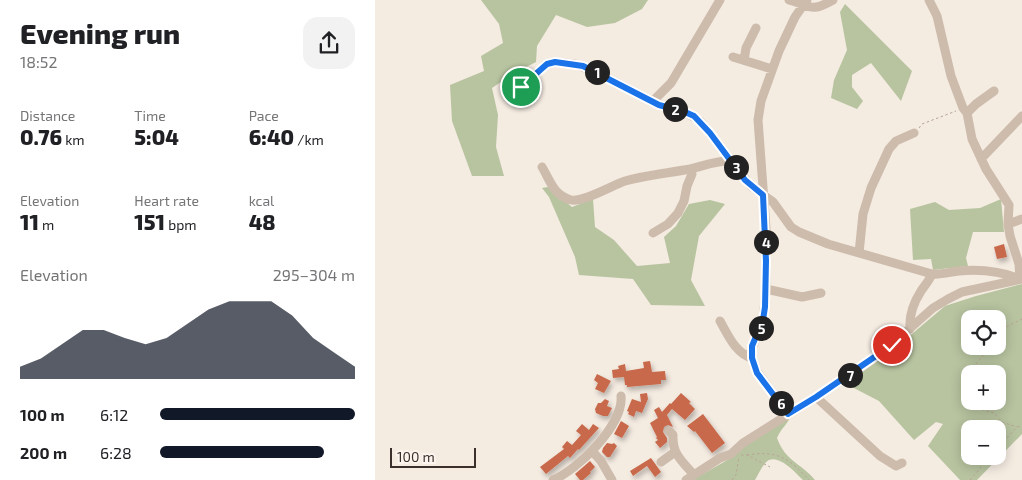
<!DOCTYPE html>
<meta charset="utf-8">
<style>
body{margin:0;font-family:"Exo 2",sans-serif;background:#f2f2f2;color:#202124;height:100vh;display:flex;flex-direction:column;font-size:19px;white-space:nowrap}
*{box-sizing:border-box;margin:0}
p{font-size:16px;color:#757577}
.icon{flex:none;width:28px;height:28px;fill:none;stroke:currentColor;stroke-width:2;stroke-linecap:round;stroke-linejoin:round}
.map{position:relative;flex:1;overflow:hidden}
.sheet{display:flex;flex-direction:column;background:#fff;width:375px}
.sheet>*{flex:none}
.fabs{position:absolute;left:586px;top:310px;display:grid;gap:10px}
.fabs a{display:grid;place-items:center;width:45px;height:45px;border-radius:10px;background:#fff;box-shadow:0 2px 12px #0003;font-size:25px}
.scale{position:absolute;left:15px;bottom:12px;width:86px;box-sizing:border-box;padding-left:5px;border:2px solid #3b302b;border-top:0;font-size:14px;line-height:18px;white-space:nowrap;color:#3b302b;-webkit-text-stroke:4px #fbf5ee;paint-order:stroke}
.pin{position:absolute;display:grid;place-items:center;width:42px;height:42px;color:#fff;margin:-21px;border:2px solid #fff;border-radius:50%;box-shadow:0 1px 5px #0007}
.km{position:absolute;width:25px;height:25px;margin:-12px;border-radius:50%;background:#222;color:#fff;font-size:14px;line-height:25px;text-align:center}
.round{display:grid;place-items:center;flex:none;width:52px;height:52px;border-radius:15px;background:#f2f2f2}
.head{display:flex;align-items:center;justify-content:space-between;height:85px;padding:0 20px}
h1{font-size:28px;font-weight:800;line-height:38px}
.figures{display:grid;grid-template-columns:repeat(3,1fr);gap:8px;height:85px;padding:5px 20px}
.figures div{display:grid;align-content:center}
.figures b{font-size:21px;font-weight:800}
.figures small{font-size:14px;font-weight:400}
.figures p{font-size:14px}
.chart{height:140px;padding:10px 20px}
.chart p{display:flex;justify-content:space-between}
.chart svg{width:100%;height:90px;margin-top:5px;fill:#111827;opacity:.7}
ul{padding:0 20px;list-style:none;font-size:16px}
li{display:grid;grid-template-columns:80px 60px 1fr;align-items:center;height:38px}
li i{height:12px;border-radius:6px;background:#111827}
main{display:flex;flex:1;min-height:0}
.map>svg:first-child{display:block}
.green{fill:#b8c4a0;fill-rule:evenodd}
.building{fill:#c8694b;filter:url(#shadow)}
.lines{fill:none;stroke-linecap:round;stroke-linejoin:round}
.path{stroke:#b9a596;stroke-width:1;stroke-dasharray:2.5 2.5;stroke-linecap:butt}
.minor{stroke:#cdbbac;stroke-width:9}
.route-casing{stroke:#fff;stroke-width:10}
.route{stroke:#1a73e8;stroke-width:6}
</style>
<main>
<section class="sheet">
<div class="head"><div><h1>Evening run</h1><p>18:52</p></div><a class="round"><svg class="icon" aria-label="share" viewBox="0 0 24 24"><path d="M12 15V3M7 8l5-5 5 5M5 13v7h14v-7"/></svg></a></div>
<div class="figures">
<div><p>Distance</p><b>0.76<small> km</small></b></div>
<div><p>Time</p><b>5:04</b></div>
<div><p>Pace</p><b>6:40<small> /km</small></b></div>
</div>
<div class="figures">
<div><p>Elevation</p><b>11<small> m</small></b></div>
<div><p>Heart rate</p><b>151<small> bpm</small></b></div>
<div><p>kcal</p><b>48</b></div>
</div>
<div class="chart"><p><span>Elevation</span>295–304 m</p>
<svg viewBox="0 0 160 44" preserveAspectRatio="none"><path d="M0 44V38L10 34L20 27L30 20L40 20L50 24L60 27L70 24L80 17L90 10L100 6L110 6L120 6L130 13L140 24L150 31L160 38V44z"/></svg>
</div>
<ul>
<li><b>100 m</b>6:12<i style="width:100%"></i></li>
<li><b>200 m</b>6:28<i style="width:84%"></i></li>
</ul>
</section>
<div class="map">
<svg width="647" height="480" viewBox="0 0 647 480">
<defs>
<filter id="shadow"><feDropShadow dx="2" dy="3.5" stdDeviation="2.5" flood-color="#0004"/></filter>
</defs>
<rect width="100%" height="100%" fill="#f4ebe1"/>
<!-- green -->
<path class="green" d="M106,0h167l-6,9 -27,14 -28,4 -31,-12 -19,31 -1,16 -22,11 -22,15 6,27 -2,32 8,29h-32l-20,-55 -2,-36 34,-14 -3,-15 22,-13 -4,-19z
M470,4l67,67 -11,30 -30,-38 -19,12v12l11,14 -6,8 -26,-11 3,-18 13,-30 -7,-38z
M173,187l24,20 21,-8 2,28 19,13 23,26 33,-3 -6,-26 12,-11 13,-22 21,-4 15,4 -26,32 -8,44 14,26 -54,-1 -18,-26 -54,-4 -4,-18 -26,-60 -7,-9z
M626,199l3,33h-31l-7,26 2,8 -35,4 -2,-11 -18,1 -3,-51 25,-7 14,8 31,-2z
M647,284v150l-45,46h-17l-32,-34 15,-22 -7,-2 -22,18 -35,-39 -33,-17 48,-35 51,-43 31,-10zM595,319h27v27h-27zM595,374h27v27h-27zM595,429h27v27h-27z
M415,417c-2,7 -9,11 -13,21 9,24 23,24 38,42h-12c-7,-7 -23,-25 -34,-20 -6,3 -10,14 -14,20h-63l39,-22 9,-9z"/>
<!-- building -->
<path class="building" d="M629,244l3,13 -10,2 -3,-12z
M275,361l2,11 13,-1 1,9h-5v4l-34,3v-2h-2l-1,-8 -11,1 -1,-8 7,-1 -1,-3 7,-2 1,7 18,-3 -1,-6z
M222,374l14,7 -7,12 -9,-4 3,-6 -4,-3z
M272,393l1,6 -6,14 -6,-2 -2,6 -6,-3 1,-2 -2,-1 5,-12 9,3 -1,-8z
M306,393l10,9 -2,1 6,6 -10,11 -13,-11 -5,6 6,12 -5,-2 -4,2 -1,5 4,6v4l-7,6 -5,-6 3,-2 -2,-2 1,-1 -7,-14 8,-5 -4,-8 5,-3 3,5 8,-9 1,1z
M230,399l4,2 -2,5 5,2 -4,8h-5l-7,-3 -1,-4 3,-6h3z
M328,414l22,29 -13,10 -17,-22 -1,1 -7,-6z
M246,421l8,5 -7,12 -8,-4z
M207,424l7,6 4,-6 6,4 -20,22 -1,-1 -8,9 -2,-2 -22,18 -6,-7 24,-18 -2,-2 5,-6 5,4 9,-10 -5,-4z
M232,443l5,1 2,-1 3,3 -7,11h-3l-5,-5 1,-4z
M276,458l10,14 -6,5 -8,-11 -14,10 -3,-5z
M215,461l5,6 -5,5 1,1 -8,7h-3l-5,-6z"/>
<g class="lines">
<!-- path -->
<path class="path" d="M544,128l3,-4 34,-13
M622,338l9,-11 16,-8
M599,374l2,-10 15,-18
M595,389v5
M597,401l1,6 21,6 8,9 15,5
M622,449l20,-22 5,-1
M366,455h6l23,12
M372,455c30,-5 42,3 62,25
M357,480l4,-5 3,-18
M595,480l21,-24"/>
<!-- minor -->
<path class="minor" d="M414,0c22,6 21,13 44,0
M554,0l8,16 14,60 12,32 4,5 5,26 14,30 23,36 -1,19 2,12 9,28 1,15c-20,-8 -40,-10 -61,-8 -9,1 -18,4 -27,3
M358,57l39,12
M369,60l2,-12 10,-20
M146,87l26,-23 8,-2 20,2 23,9 61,32 26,7 15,9 51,65 22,16 18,25 8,5 29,12 104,30c-3,7 -7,11 -11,17 -7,11 -12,25 -11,38
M281,103l-1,-4 16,-16 49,-83
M592,113l9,-9 18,-13
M606,159l41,-43
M167,167c8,13 11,28 29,33 11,3 42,-15 54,-19 21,-6 44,-8 65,-12 14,-3 26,-9 41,-8
M633,224l14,-5
M278,233l15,-9 10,-11 6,-12 3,-15 5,-12 -1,-5
M484,253l4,-39 8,-26 18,-39 7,-8 18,-8
M391,289l36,8 19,-4
M345,321c8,14 16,33 32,37
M441,397l64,59 16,10 6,-3
M413,414l-30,-41 -4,-8 -3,-14 12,-31 3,-31v-61l-8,-108 3,-19 18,-50 16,-34 12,-17
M294,431l4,4c-1,19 9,26 21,40
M217,451l9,10 11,19
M286,462l14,-10
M178,480c25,-10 71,-56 68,-84
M311,480l34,-22 11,-4 12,-11 73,-46 65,-43 52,-46 15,-9 14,-7 60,-13"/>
</g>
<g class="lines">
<defs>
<path id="route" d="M146,87l26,-23 8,-2 28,4 76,39 26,7 9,4 16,17 35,47 18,15 3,66 -1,46 -2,13 -11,26v12l5,15 31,41 28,-17 76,-52"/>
</defs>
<!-- route casing -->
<use href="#route" class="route-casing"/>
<!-- route -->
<use href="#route" class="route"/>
</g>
</svg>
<div class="fabs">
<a><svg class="icon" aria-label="locate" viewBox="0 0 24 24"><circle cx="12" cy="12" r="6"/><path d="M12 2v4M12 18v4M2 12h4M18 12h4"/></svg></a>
<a>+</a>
<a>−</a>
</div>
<div class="scale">100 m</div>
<div class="pin" style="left:146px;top:87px;background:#1e9e55"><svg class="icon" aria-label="arrive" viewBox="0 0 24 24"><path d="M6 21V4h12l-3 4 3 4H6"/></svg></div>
<div class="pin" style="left:517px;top:345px;background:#d93025"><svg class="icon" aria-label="check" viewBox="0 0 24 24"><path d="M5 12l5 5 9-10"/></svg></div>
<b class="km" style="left:222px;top:72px">1</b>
<b class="km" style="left:300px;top:109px">2</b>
<b class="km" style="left:361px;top:167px">3</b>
<b class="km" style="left:391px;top:242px">4</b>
<b class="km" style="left:386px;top:328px">5</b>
<b class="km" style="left:406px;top:403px">6</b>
<b class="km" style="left:475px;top:375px">7</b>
</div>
</main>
